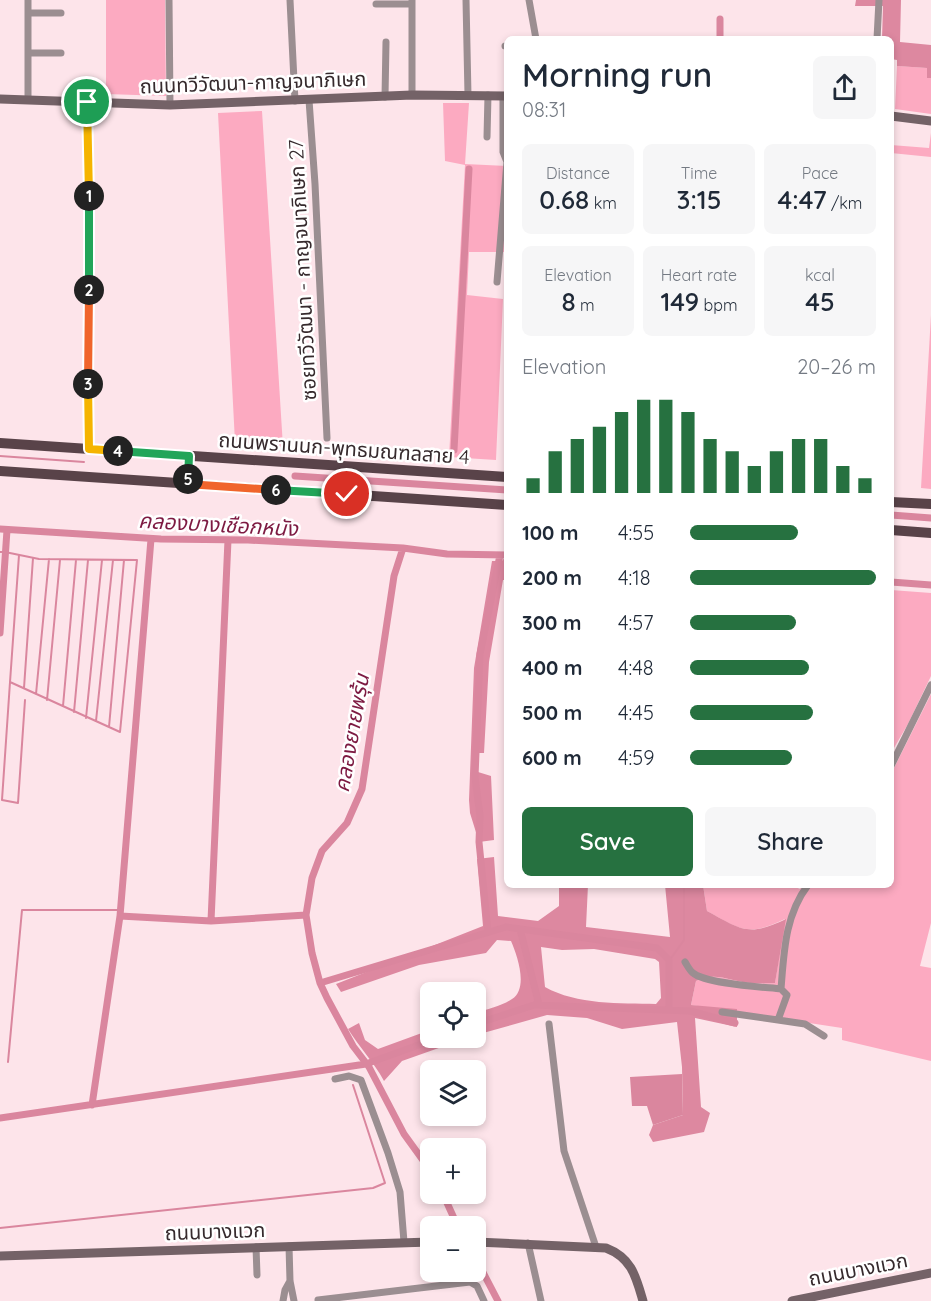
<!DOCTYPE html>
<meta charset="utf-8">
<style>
body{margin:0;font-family:Quicksand,"Noto Sans Thai",sans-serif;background:#f6f6f7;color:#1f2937;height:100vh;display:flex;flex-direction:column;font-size:22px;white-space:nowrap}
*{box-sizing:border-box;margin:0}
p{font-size:20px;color:#747a83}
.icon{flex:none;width:33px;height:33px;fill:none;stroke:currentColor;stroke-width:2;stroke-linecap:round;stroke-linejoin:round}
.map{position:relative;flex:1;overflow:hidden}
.details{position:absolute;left:504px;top:36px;width:390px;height:852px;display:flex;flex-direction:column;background:#fff;border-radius:9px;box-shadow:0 3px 9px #0003}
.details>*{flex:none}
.controls{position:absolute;left:420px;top:982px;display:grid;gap:12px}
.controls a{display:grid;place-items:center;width:66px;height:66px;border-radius:9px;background:#fff;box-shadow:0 3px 9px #0003;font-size:30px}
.pin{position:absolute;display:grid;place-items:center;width:51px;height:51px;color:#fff;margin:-26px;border:3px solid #fff;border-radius:50%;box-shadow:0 2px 6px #0007}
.km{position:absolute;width:30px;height:30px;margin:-15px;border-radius:50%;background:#222;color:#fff;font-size:16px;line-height:30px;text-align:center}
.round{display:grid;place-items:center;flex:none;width:63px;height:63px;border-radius:9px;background:#f6f6f7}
.headline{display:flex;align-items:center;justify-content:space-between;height:102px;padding:0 18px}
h1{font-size:33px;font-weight:600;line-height:45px}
.metrics{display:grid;grid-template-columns:repeat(3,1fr);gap:9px;height:102px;padding:6px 18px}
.metrics div{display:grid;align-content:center;border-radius:9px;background:#f6f6f7;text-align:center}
.metrics b{font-size:26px;font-weight:600}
.metrics small{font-size:16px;font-weight:400}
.metrics p{font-size:16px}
.chart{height:168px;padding:12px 18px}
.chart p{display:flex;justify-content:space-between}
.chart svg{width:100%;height:108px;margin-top:6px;stroke:#267140;stroke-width:6}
.primary-button{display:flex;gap:12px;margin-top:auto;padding:12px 18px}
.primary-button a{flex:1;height:69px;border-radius:9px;background:#267140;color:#fff;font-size:24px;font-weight:600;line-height:69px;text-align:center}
.primary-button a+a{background:#f6f6f7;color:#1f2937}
ul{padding:0 18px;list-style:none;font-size:20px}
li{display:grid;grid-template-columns:96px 72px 1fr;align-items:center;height:45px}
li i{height:15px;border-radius:8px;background:#267140}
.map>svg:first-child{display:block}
.green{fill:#fcaac1}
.forest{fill:#dd88a0;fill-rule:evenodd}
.water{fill:#da869e}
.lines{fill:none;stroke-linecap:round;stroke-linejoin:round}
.stream{stroke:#da869e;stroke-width:2}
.canal{stroke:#da869e;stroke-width:7}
.street{stroke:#9b8e91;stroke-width:7}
.secondary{stroke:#746267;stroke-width:9}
.primary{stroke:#594349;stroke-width:10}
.split-1-casing{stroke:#fff;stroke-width:12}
.split-2-casing{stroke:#fff;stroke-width:12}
.split-3-casing{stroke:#fff;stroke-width:12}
.split-4-casing{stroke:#fff;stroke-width:12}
.split-5-casing{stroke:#fff;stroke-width:12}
.split-6-casing{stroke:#fff;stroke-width:12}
.split-7-casing{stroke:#fff;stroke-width:12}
.split-1{stroke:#f5b400;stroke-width:8}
.split-2{stroke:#22a559;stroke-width:8}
.split-3{stroke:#f0652b;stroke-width:8}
.split-4{stroke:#f5b400;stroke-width:8}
.split-5{stroke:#22a559;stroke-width:8}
.split-6{stroke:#f0652b;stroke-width:8}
.split-7{stroke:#22a559;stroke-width:8}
.labels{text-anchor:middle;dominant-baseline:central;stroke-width:5;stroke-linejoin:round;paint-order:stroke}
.street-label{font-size:20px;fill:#362a2d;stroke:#fff}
.water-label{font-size:21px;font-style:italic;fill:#7d1a42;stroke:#fff}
</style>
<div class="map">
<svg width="931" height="1301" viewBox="0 0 931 1301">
<rect width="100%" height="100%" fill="#fde4ea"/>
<!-- green -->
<path class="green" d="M106,0h59l1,96 -60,-2z
M897,66l30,2v10h4v36l-36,-5z
M443,103h26l-4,61 42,2 -1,86h-37l-2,43 36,4 -7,161 -47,-3 16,-292 -20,-4z
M262,111l21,336 -48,-5 -17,-329z
M931,133v24l-40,-4v-8l38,3z
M931,315v174l-10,-1z
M891,590l40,3v83l-23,48 -17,29z
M931,694v229l-11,43 11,2v93l-89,-21v-12l-151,-23 5,-24c20,-10 33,0 53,2 9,1 17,0 26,0l10,-64c-37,18 -44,11 -78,-8l-4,-26h87l10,4 3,-4h88v-111z"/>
<!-- forest -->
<path class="forest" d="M856,0h45l-1,42 31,3v33h-4v-10l-30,-2v-6l-6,-1v-20h-9l1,-33h-28z
M505,557l2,23h-4l-14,82 -5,91h-6v19l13,4 3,64 -15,2 -9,-29 -1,-13 5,-132 18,-107h10z
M494,857l4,59 40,5 21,-15v-21h29l-2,42 84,10 -5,-52h38l4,26c35,19 41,26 79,8l-11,64c-8,0 -17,1 -25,0 -21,-2 -34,-12 -54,-2l-5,24 46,4v18l-42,-9 6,89 9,6 -6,19 -51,10 -4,-7 4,-10 30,-10 -1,-48 -5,-45 -55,7 -35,-11 -40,-3 -71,20v-22c11,-4 26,-7 36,-14 17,-11 5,-44 -1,-58l-14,-1 -11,13 -67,12 -78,27 -5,-8 147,-58 -6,-67zM541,947l21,3 32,-1 61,10 4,3 2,36 -5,6c-36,-1 -79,1 -111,-17z
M359,1023l6,17 13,9 52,-19v8h37l-65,23 -18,20c-10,-19 -25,-34 -36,-52z"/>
<!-- water -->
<path class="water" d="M682,1074l1,41 -30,10 -6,-19h-15l-2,-29z"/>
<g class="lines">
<!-- stream -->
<path class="stream" d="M0,456l84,6
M0,552h5l34,7 98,1 -17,172 -110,-50 9,-127
M10,682l-8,118 16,3 7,-103
M24,688l9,-130
M36,694l13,-135
M47,700l13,-140
M63,706l13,-146
M74,712l14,-152
M86,718l16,-158
M96,721l17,-161
M109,727l15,-167
M669,961l15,-21v-55
M8,1062l14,-152h99
M0,1228l373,-40 12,-5 -32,-98"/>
<!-- canal -->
<path class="canal" d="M720,19v20
M454,450l15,-281
M295,476l212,14
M891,515l40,3
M0,529l161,10 87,1 155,8 44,6 60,1
M403,548l-9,28 -32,213 -15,34 -25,28 -10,27 -6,37 6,38 8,30 7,15 26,48 16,21 35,67 26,36
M891,582l40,3
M0,633l7,-103
M120,916l91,5 95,-6
M211,921l17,-381
M520,929l19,76
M488,932l-9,-90 1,-26 -5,-39 5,-123 20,-99
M320,983l186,-56 151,21 12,12v50
M476,1024l58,-19 156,6 45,12
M92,1105l28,-189 31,-377
M0,1118l366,-54 72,-26
M443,1194l15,33
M476,1259l22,42"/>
<!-- street -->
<path class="street" d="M169,0l1,105
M290,0l5,101
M412,0v95
M466,0l2,95
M529,0l7,39
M376,4h36
M28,13h33
M877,39l2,-39
M505,46h2
M28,53h33
M503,96v56l4,10
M385,97l1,-55
M28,100v-100
M309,100l6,84 12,254
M87,102l2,347
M487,137l1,-42
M497,282l10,-120
M891,766l40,-81
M685,962c2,3 5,9 8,11 13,11 70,14 88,16l6,6 -9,25 -56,-8
M781,989c3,-37 4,-74 27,-104
M778,1020l27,4 19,12
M549,1024l15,127 32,96
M335,1079l14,-3 12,4 27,73 12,39 4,50
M528,1243l13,58
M289,1246l1,35 4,20
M256,1247l1,28
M318,1300l152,-18 7,4 7,15
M283,1301l2,-11 5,-9"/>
<!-- secondary -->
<path class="secondary" d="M0,99l170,6 242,-10 95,1
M891,116l40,5
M476,1242l130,6c26,10 30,29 37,53
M0,1256l430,-14
M792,1301l139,-28"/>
<!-- primary -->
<path class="primary" d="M0,443l507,34
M0,471l507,34
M187,484l2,-28
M891,502l40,2
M891,530l40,3"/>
</g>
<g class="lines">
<defs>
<path id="split-1" d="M87,102l2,94"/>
<path id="split-2" d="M89,290v-94"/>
<path id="split-3" d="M88,384l1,-94"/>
<path id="split-4" d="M88,384l1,65 29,2"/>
<path id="split-5" d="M118,451l71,5 -1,23"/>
<path id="split-6" d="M188,479l-1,5 89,6"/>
<path id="split-7" d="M276,490l71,4"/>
</defs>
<!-- split-1 casing -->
<use href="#split-1" class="split-1-casing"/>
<!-- split-2 casing -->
<use href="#split-2" class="split-2-casing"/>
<!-- split-3 casing -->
<use href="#split-3" class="split-3-casing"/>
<!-- split-4 casing -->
<use href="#split-4" class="split-4-casing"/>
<!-- split-5 casing -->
<use href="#split-5" class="split-5-casing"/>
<!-- split-6 casing -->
<use href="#split-6" class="split-6-casing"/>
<!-- split-7 casing -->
<use href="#split-7" class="split-7-casing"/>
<!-- split-1 -->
<use href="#split-1" class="split-1"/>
<!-- split-2 -->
<use href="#split-2" class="split-2"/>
<!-- split-3 -->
<use href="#split-3" class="split-3"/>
<!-- split-4 -->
<use href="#split-4" class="split-4"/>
<!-- split-5 -->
<use href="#split-5" class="split-5"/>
<!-- split-6 -->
<use href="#split-6" class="split-6"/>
<!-- split-7 -->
<use href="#split-7" class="split-7"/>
</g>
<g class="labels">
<!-- street labels -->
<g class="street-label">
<text transform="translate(253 82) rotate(-2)">ถนนทวีวัฒนา-กาญจนาภิเษก</text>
<text transform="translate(302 270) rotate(-93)">ซอยทวีวัฒนา - กาญจนาภิเษก 27</text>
<text transform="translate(344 448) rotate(4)">ถนนพรานนก-พุทธมณฑลสาย 4</text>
<text transform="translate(215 1231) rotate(-2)">ถนนบางแวก</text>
<text transform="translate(858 1269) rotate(-11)">ถนนบางแวก</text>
</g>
<!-- water labels -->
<g class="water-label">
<text transform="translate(218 524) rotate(3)">คลองบางเชือกหนัง</text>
<text transform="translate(351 733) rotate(-80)">คลองยายพรุ้น</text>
</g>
</g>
</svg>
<div class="controls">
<a><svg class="icon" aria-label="locate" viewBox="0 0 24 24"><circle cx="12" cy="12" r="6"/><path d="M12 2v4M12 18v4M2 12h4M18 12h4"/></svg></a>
<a><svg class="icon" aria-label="layers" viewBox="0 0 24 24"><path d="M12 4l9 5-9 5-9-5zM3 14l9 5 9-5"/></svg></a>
<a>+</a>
<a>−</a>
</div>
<div class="pin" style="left:87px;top:102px;background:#1e9e55"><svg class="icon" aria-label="arrive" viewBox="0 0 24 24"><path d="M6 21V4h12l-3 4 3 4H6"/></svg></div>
<div class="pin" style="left:347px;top:494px;background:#d93025"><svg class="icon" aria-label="check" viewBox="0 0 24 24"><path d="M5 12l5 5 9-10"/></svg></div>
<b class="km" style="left:89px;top:196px">1</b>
<b class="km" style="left:89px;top:290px">2</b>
<b class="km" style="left:88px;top:384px">3</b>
<b class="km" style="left:118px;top:451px">4</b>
<b class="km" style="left:188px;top:479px">5</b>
<b class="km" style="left:276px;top:490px">6</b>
<section class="details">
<div class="headline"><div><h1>Morning run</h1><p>08:31</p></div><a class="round"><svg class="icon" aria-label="share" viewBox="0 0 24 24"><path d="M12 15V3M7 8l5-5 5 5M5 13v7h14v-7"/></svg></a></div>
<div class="metrics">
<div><p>Distance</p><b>0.68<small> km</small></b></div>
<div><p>Time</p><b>3:15</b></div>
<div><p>Pace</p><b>4:47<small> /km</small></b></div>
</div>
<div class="metrics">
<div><p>Elevation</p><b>8<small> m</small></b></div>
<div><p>Heart rate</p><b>149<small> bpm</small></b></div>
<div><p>kcal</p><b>45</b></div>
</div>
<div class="chart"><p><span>Elevation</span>20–26 m</p>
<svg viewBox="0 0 160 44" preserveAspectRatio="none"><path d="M5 44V38M15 44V27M25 44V22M35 44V17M45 44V11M55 44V6M65 44V6M75 44V11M85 44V22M95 44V27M105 44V33M115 44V27M125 44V22M135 44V22M145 44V33M155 44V38"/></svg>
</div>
<ul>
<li><b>100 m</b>4:55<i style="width:58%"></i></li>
<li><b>200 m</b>4:18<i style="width:100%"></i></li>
<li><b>300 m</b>4:57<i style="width:57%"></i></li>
<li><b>400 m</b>4:48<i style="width:64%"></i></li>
<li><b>500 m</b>4:45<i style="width:66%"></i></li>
<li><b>600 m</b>4:59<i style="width:55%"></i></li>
</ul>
<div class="primary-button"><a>Save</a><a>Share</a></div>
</section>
</div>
